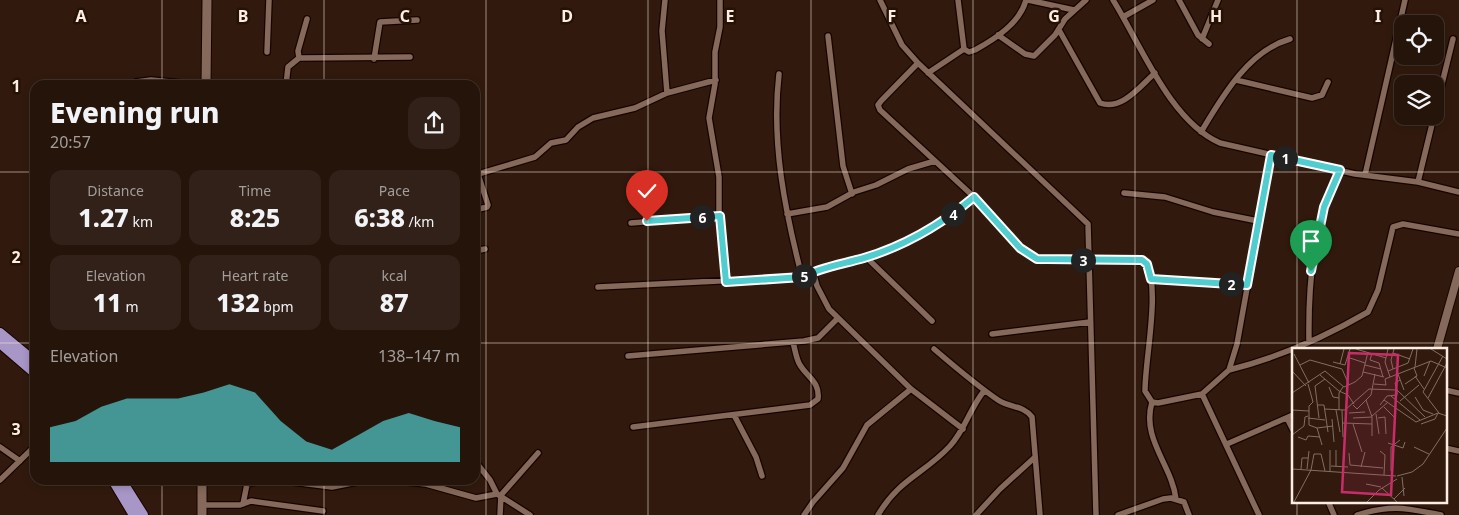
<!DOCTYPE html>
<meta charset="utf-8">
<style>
body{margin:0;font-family:"Noto Sans",sans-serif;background:#312118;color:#f1f3f6;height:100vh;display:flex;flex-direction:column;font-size:19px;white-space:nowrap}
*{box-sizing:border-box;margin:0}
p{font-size:16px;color:#a39e9c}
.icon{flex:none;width:28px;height:28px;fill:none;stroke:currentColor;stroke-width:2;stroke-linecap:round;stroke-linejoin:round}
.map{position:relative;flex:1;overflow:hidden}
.drawer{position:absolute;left:30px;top:80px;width:450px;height:405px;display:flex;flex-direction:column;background:#25140a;border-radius:15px;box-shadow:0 2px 8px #0003,0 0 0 1px #42332b}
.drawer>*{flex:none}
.controls{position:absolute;left:1394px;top:15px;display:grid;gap:10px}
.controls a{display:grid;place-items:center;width:50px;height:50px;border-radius:10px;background:#25140a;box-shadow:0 2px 8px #0003,0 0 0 1px #42332b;font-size:25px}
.pin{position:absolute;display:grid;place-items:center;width:42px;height:42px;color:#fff;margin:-51px -21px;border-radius:50% 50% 50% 0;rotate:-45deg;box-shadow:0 0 5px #0007}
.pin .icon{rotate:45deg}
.km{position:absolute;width:25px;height:25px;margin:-12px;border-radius:50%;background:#222;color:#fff;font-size:14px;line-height:25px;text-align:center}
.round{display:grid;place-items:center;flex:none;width:52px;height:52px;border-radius:15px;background:#312118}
.summary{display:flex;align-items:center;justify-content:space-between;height:85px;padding:0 20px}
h1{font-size:28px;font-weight:800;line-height:38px}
.stats{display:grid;grid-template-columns:repeat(3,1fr);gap:8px;height:85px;padding:5px 20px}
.stats div{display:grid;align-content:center;border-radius:12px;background:#312118;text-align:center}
.stats b{font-size:25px;font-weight:800}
.stats small{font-size:14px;font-weight:400}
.stats p{font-size:14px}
.chart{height:140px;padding:10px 20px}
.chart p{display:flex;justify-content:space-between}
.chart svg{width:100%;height:90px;margin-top:5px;fill:#52cdcf;opacity:.7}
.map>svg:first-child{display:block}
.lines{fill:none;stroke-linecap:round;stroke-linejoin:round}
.minor-casing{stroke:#170400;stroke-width:8}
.tertiary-casing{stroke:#170400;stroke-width:10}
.secondary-casing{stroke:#170400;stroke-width:11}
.trunk-casing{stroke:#170400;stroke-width:12}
.minor{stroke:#85695a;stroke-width:5.5}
.tertiary{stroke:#85695a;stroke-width:8}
.secondary{stroke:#85695a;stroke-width:9}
.trunk{stroke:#a896c7;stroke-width:10}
.route-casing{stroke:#fff;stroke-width:10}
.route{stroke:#52cdcf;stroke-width:6}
.grid{fill:none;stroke:#fdede4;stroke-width:1;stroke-opacity:0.55}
.inset-road{fill:none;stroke:#836e63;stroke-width:1}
.view{fill:#c82d69;fill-opacity:0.15;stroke:#c82d69;stroke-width:2.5}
.inset-edge{fill:none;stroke:#fdede4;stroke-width:2.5}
.grid-label{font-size:16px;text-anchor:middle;font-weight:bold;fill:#fdede4;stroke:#261105;stroke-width:5;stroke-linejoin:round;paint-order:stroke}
</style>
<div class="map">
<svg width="1459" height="515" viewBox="0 0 1459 515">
<rect width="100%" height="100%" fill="#311a0d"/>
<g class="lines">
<defs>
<path id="minor" d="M665,0l-3,31 5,62
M720,0v27l-5,25v32l-6,34 10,59v39l7,66
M880,0l22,45 16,18 170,161 8,291
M958,0l6,49
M1028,0l46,10
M1113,0c28,45 57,121 107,143l135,31 63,8 41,10
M1179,0l19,35 11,9
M1123,17l30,-17
M1059,30l41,73c22,8 40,-17 55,-30
M998,35l27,19 9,2 21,-21 10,-16 21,-19
M828,36l15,130 9,28
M1202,39l16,-39
M964,49l5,3 6,-2c20,-11 45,-27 51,-50
M267,52l2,-52
M299,58l-1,-7 9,-32
M374,59l6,-37 37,-2
M918,63l-37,38 -3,4 2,5 94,87 46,51 17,11 11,2 83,-2 16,5c13,28 -2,95 -2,127l7,11 6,1 44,-9 27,-24 8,-26 34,-189
M928,73l36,-24
M779,74c-8,68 6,137 23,203
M1236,80l76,18 10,-3 6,-13
M136,82l15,-2 50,5
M286,85l2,-18 11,-9 111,-1
M1435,112l18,-73
M1201,132c21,-35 47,-81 89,-93
M475,175l60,-18 16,-14 15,-3 12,-13 15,-9 42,-10 32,-15 49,-13
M1365,175l40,-175
M1418,182l16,-66
M1124,193l41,4 48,15 45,9
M475,210l12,-3 1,-2 -10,-31
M787,214l40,-7 27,-15 22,-7 32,-16 27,-8
M631,223l88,-7
M475,251l10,-2
M866,257l66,64
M813,272l4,14 12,23 82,80 52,40
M1151,279l96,6
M598,287l204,-10c20,-10 41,-13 62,-19 40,-12 78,-34 110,-61
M992,334l98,-12
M1309,342c-1,-59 4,-118 31,-172
M934,349c21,18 42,36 64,51 12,8 25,5 34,17l8,98
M628,356l176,-15 14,-3 20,-20
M1229,370c48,-12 96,-33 139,-58l10,-22 15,-63 10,-3 56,10
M1445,390l14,3
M1202,394l57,121
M1152,402c-11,37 20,63 24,97
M734,415l22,42 6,19
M1287,418l6,12
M633,427l177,-22 8,-6c2,-17 -10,-21 -18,-34 -4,-6 -5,-16 -7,-23
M1227,444l66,-29
M0,447l20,14
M1445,448l14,3
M475,461l15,19 7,14
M0,480l35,-34
M277,480l55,7 35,-7
M389,480l37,4 50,14 21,-4 33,21
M1328,501l6,14
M243,504l4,-20 18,-4
M201,505h39l11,-4 72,10
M500,515l1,-20 37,-42
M804,515l9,-13 30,-34 24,-43 44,-36
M878,515c21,-36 46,-41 72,-69 15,-16 20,-38 34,-55
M976,515l24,-26 34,-31
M1118,515l45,-16 8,-1 13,4 5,13
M1357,515c35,-11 49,-7 84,0"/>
<path id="tertiary" d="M1437,349l22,-78"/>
<path id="secondary" d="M206,85l1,-85
M202,515v-35"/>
<path id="trunk" d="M0,333l35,29
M0,343l35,30
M113,480l21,35
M121,480l22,35"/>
</defs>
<!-- minor casing -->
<use href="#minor" class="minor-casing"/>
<!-- tertiary casing -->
<use href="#tertiary" class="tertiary-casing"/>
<!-- secondary casing -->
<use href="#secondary" class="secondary-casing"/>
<!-- trunk casing -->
<use href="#trunk" class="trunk-casing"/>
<!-- minor -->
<use href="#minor" class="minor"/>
<!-- tertiary -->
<use href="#tertiary" class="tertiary"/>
<!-- secondary -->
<use href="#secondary" class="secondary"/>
<!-- trunk -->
<use href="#trunk" class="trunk"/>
</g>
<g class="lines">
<defs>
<path id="route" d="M647,221l73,-5 6,66 76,-5c19,-10 41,-13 62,-19 40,-12 78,-34 110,-61l46,51 17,11 105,1 5,4 4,15 96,6 24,-130 69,15 -16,37 -13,64"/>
</defs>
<!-- route casing -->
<use href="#route" class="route-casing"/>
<!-- route -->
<use href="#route" class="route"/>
</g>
<!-- grid -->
<path class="grid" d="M162,0v85M324,0v85M486,0v515M648,0v515M811,0v515M973,0v515M1135,0v515M1297,0v349M0,172h35M475,172h984M0,343h35M475,343h984M162,480v35M324,480v35M1297,501v14"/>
<!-- overview -->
<g transform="translate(1292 348)">
<rect width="155" height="155" fill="#311a0d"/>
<path class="inset-road" d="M64,1l30,9M96,1l-3,13 5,15M139,1l16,10M80,5l-2,7 9,3 4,14M101,5l17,6M2,6l15,29M55,9l18,6M41,14l12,3 5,-16M48,16l4,-15M8,17l10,-5 32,9 7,16M73,17l16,4M123,19l2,-18M101,21l-2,-9 3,-11M0,23l14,15M96,23l20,-8 5,-14M71,24l21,5M106,26l6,16M28,27l19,16M123,28l9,13M132,28l6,-15M108,32l-5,3 2,7 28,27M16,36l5,18 -4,4v19l8,3 16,-2M82,36l12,1 -1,-6 46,-18 16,7M113,36l12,-8 -3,-8M37,39l4,10 6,1M47,43l9,4 6,9M0,45l33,-22 19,16 11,-5 7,-6 6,-24M99,48l29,24M123,49l8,13 10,4M136,50l19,-35M74,52l6,17v19M92,52l32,22 22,-9 9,3M108,53l19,-16M26,57h6l4,27M61,57l4,4 14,-14 4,-21M88,57l7,-9 10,-1v-5M92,59l12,12M32,61l21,1 24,-21 28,1M0,62l17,1M44,62l4,22M47,62v-17l4,-6M50,62l1,27M57,65l16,-1M147,65l-16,-21 20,-36M84,66l3,20M80,68l16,-14M16,70l17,2M27,70l-4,-32 10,-7M61,70l19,-1M86,70l7,-1 1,17M40,71l2,23M51,75l29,1M61,76l9,28M129,76l14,-5 3,-6M25,80l5,17M0,87l12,-9 1,-9 3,-1M6,89l8,3 2,-4 12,1M96,95l15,5 2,-6M122,99l15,7M44,102v16M88,103l5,4 -1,20M57,105l1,12 33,3M39,118l17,1M69,119l4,-15M0,121l104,7M9,121l1,-11h6M15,121l2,-18M38,123v-21M99,123v-24l9,-7M105,128l15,-4 11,-8 24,-36M110,129l2,19M74,136l15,3M90,140l15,14M102,151l11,-11M2,154l17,-32 3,-16h7l4,17M75,154l12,-12 18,-11"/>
<path class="view" d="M57,5l49,2 -7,140 -49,-3z"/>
<rect width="155" height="155" class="inset-edge"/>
</g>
<g class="grid-label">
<text x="81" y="22">A</text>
<text x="243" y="22">B</text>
<text x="405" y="22">C</text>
<text x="567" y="22">D</text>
<text x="730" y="22">E</text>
<text x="892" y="22">F</text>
<text x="1054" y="22">G</text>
<text x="1216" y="22">H</text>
<text x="1378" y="22">I</text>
<text x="16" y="92">1</text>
<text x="16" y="263">2</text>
<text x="16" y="435">3</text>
</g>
</svg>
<div class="controls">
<a><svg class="icon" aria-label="locate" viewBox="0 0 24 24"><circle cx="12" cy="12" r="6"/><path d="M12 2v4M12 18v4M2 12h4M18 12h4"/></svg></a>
<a><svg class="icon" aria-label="layers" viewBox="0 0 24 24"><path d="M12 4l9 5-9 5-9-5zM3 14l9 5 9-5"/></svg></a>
</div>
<div class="pin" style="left:1311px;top:271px;background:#1e9e55"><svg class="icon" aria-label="arrive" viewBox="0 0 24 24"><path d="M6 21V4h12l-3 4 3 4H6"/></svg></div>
<div class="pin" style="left:647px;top:221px;background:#d93025"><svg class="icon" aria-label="check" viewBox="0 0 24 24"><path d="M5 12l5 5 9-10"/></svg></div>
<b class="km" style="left:1285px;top:158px">1</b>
<b class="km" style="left:1231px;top:284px">2</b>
<b class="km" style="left:1083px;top:260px">3</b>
<b class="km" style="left:953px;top:214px">4</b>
<b class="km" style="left:804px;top:276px">5</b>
<b class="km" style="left:702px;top:217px">6</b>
<section class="drawer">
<div class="summary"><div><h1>Evening run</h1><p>20:57</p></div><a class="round"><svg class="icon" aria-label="share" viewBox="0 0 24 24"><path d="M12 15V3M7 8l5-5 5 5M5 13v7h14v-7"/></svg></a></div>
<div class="stats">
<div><p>Distance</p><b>1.27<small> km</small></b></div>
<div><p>Time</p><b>8:25</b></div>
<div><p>Pace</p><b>6:38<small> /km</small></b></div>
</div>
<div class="stats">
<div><p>Elevation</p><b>11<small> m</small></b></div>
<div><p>Heart rate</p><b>132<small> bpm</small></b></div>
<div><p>kcal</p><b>87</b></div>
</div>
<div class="chart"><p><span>Elevation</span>138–147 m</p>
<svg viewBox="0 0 160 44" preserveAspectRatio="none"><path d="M0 44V27L10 24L20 17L30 13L40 13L50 13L60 10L70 6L80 10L90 24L100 34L110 38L120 31L130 24L140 20L150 24L160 27V44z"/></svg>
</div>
</section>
</div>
